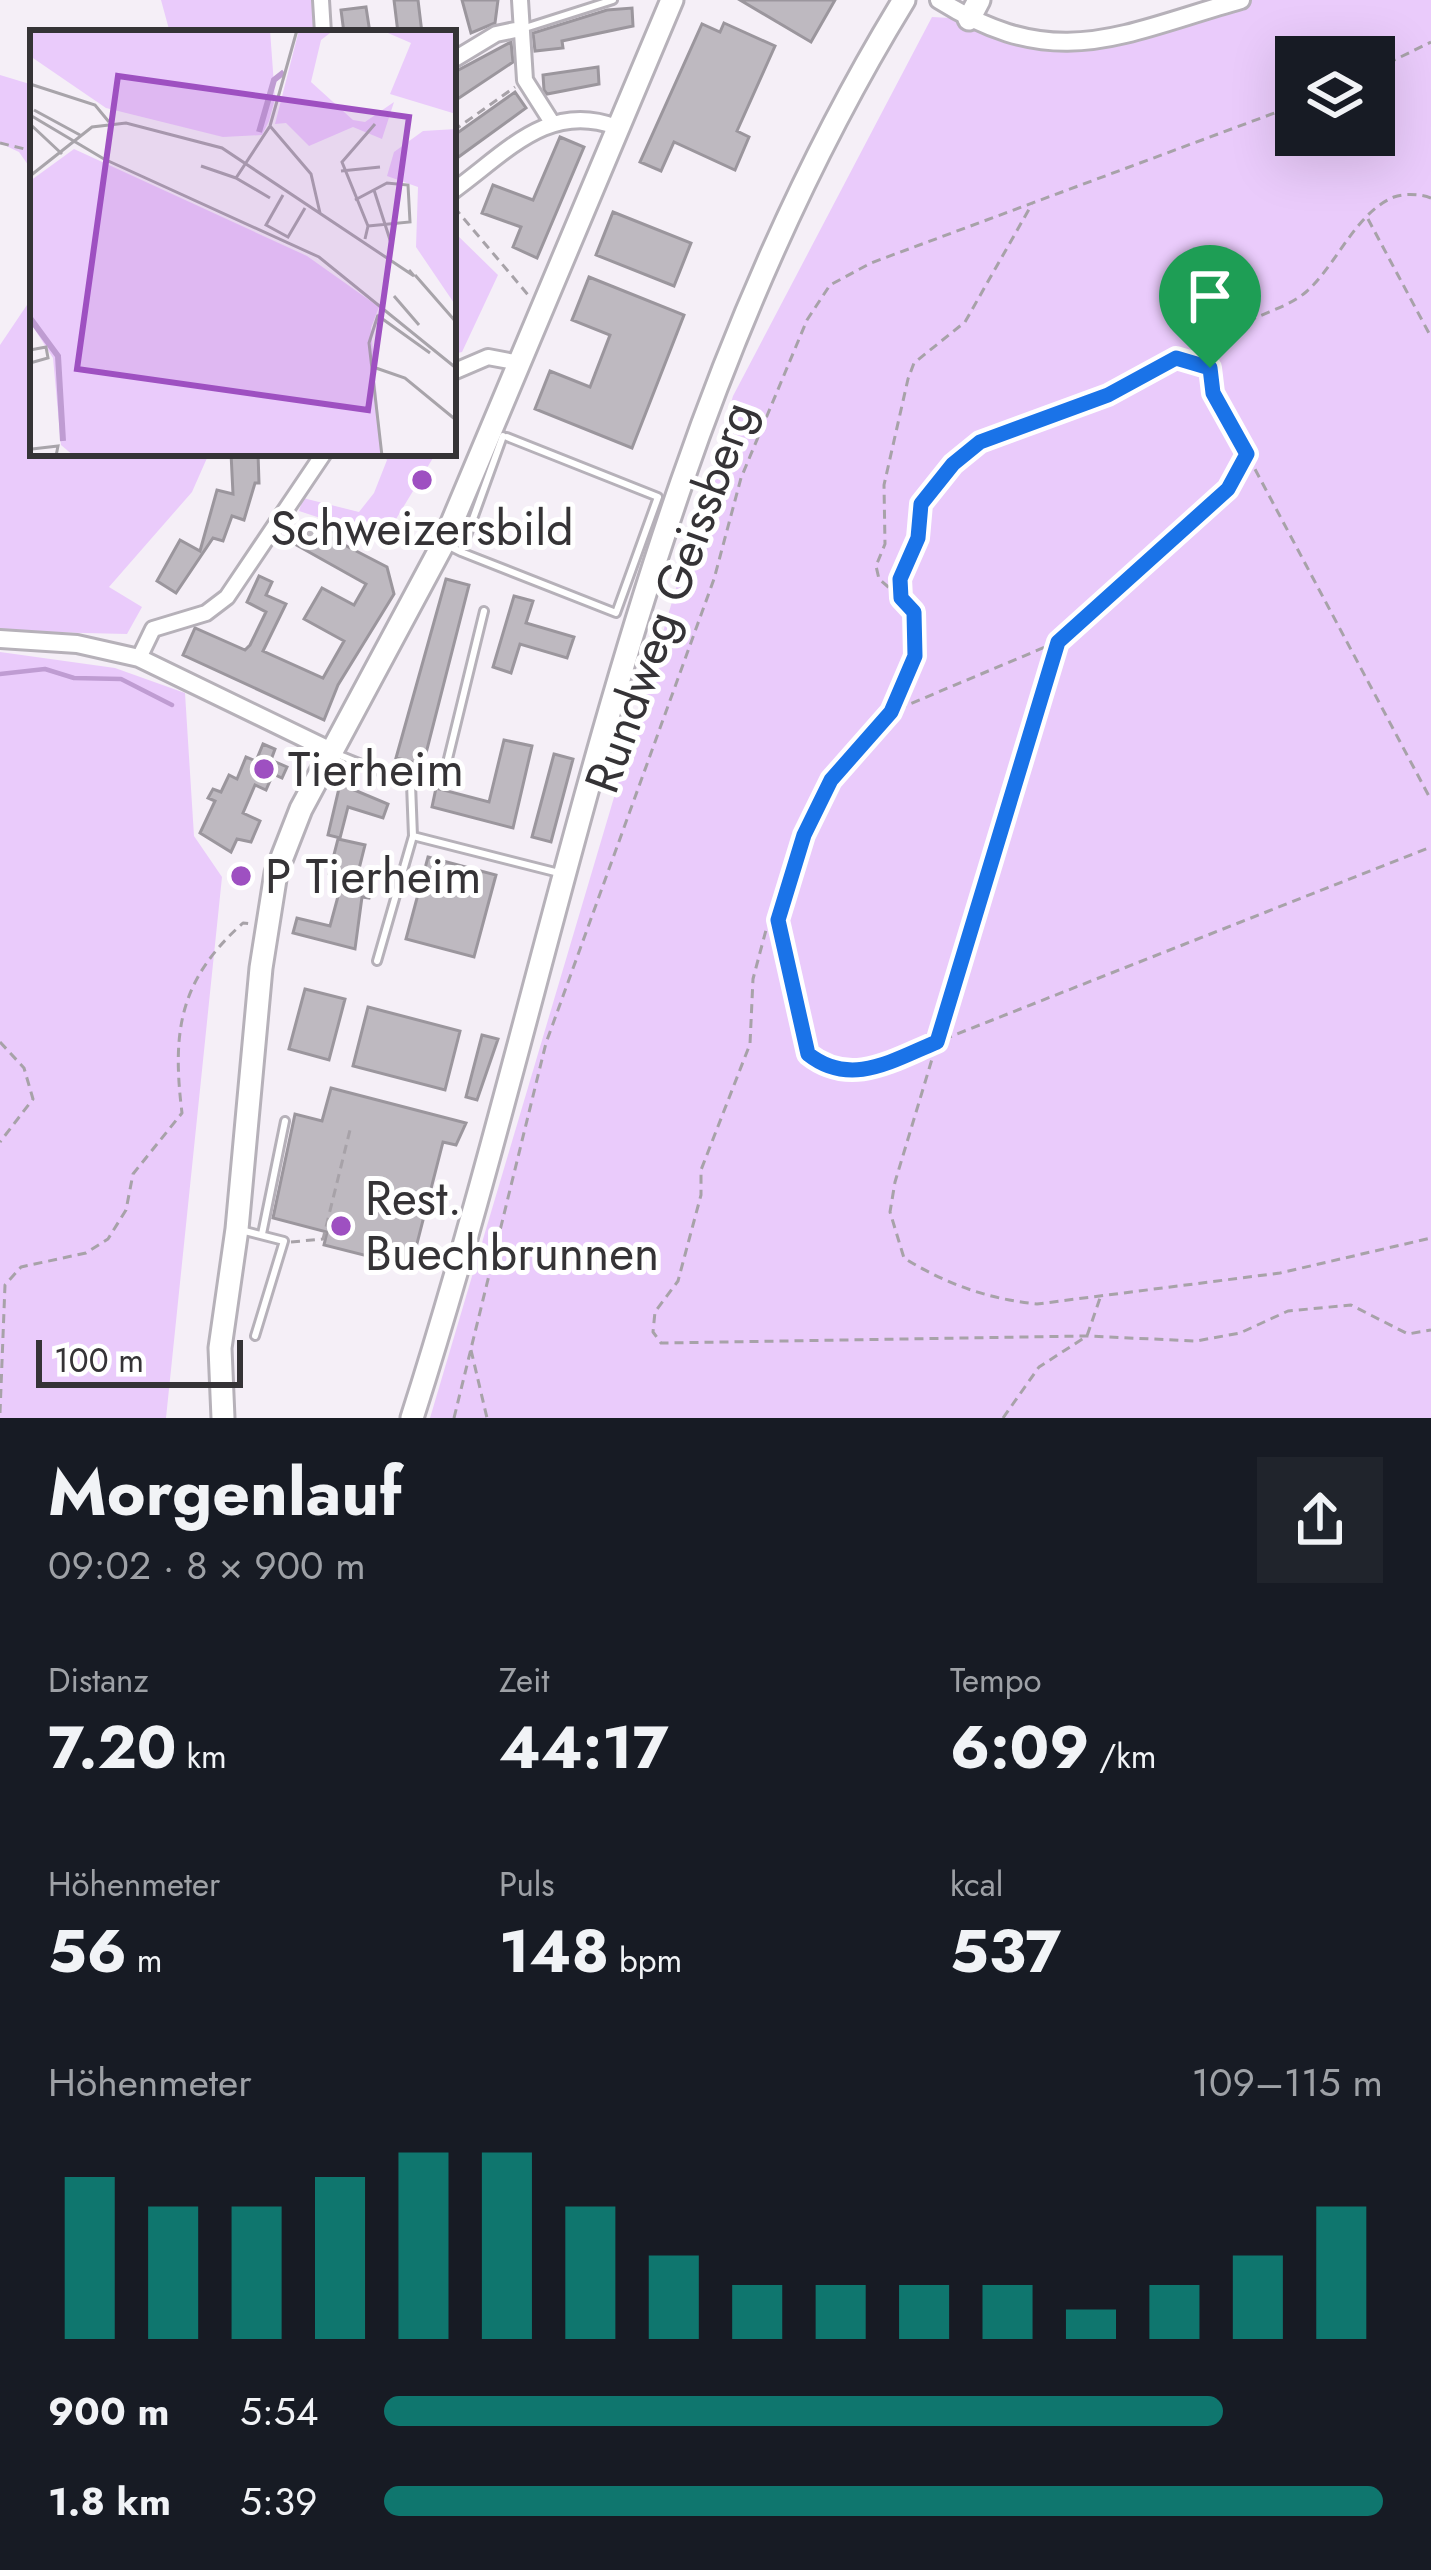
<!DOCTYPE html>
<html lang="de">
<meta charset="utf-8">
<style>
body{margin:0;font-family:Jost,sans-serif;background:#20242c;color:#f1f3f6;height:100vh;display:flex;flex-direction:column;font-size:45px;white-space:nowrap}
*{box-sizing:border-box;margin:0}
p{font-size:39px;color:#9ea1a6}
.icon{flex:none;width:66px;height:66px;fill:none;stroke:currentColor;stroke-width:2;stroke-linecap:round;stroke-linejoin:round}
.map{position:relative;height:1418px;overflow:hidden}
.details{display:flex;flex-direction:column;background:#171b24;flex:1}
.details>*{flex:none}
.tools{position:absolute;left:1275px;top:36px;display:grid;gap:24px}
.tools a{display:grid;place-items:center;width:120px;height:120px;border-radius:0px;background:#171b24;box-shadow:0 12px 48px #0002;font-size:60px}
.scale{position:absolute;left:36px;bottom:30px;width:207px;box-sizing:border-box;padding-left:12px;border:6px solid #353336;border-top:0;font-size:33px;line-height:42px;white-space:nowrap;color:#353336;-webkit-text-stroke:9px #fff;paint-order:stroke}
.pin{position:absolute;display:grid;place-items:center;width:102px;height:102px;color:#fff;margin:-123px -51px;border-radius:50% 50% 50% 0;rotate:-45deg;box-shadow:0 0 12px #0007}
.pin .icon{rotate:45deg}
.round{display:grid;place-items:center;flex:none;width:126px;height:126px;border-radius:0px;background:#20242c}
.overview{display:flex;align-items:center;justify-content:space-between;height:204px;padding:0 48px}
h1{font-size:66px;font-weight:700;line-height:90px}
.figures{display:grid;grid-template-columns:repeat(3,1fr);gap:18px;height:204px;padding:12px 48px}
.figures div{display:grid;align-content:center}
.figures b{font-size:60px;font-weight:700}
.figures small{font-size:33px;font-weight:400}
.figures p{font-size:33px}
.chart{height:336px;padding:24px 48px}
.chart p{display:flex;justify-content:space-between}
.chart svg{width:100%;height:216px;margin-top:12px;stroke:#0f766e;stroke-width:6}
ul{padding:0 48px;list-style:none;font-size:39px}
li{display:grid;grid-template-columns:192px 144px 1fr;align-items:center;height:90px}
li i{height:30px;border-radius:15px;background:#0f766e}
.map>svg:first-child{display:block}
.green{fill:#eacbfb;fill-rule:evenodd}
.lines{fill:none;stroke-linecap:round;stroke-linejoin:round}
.stream{stroke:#bf9cd2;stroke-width:4.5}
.building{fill:#beb9c0;stroke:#9b969d;stroke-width:3}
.service-casing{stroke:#b6b1b9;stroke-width:12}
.minor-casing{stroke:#b6b1b9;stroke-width:20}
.tertiary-casing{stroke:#b6b1b9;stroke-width:22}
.primary-casing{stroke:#b6b1b9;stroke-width:27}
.trunk-casing{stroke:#b6b1b9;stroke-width:27}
.path{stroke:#a7a2a8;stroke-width:3;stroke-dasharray:9 6;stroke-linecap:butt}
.service{stroke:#fff;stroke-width:6}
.minor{stroke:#fff;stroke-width:14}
.tertiary{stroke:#fff;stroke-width:16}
.primary{stroke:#fff;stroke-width:21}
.trunk{stroke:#fff;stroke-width:21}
.route-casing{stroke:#fff;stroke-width:24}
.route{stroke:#1a73e8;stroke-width:15}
.poi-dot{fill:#9e50c1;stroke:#fff;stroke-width:4.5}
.labels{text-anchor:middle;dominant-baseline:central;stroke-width:10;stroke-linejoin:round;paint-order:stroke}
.poi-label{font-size:48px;fill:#353336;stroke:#fff;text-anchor:start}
.street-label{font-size:48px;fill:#353336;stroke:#fff}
.inset-river{fill:none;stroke:#bf9cd2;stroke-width:6}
.inset-road{fill:none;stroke:#a8a4aa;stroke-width:3}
.view{fill:#9e50c1;fill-opacity:0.15;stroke:#9e50c1;stroke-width:6}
.inset-edge{fill:none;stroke:#353336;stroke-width:6}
</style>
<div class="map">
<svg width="1431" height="1418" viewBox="0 0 1431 1418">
<rect width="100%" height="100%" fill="#f5eff7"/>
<!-- green -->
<path class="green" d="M161,0h154l2,33h-147z
M1241,0h190v1418h-1001l303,-1022 199,-379 37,2 94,25zM1296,57h78v78h-78z
M0,75l33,10v87l-14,-20 -19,-9z
M453,231l45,44 -36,77 -9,2z
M33,296v157h173l1,5 -15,34 -83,95 33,20 -15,27 -127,-3v-286z
M382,453h54l-52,86 -85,-28 4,-13 56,14 15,-19 13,-33z
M0,652l115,16 70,25 9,143 28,41 -56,541h-166z"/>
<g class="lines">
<!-- stream -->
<path class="stream" d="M0,674l45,-5 29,9 47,1 51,26"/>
</g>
<!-- building -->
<path class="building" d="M394,0h24l4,33h-24z
M462,0h36l-3,23 -24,10z
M740,0h95l-24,42z
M366,7l4,26h-26l-3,-23z
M632,8l1,18 -71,15 1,7 -28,3 -2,-18 74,-23z
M724,23l51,23 -38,85 12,6 -14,33 -61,-28 -13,29 -21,-9 62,-138 18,8z
M511,42l2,20 -60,40v-29z
M598,67l1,17 -52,10 -3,-4 -1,-15z
M515,92l11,16 -73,53v-25z
M560,137l24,10 -47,111 -24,-11 8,-20 -39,-14 11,-28 40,15z
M613,212l78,31 -17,43 -78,-31z
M589,277l95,38 -52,133 -97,-39 15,-38 40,16 20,-52 -38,-15z
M231,453h27l1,30h-4l-11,37 -12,-4 -9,25 -10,-3 -37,55 -19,-12 23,-41 20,11 17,-61 16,4z
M303,521l34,12 -4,6 54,28 7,27 -56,91 -14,35 -141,-65 12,-27 50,22 5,-5 16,-33 -19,-10 12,-26 13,6 -6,13 20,9 -23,47 60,27 21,-37 -40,-22 18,-31 32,17 12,-21 -75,-42z
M446,579l23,6 -46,180 -27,-7z
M514,596l19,5 -7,22 48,14 -7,21 -47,-14 -9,29 -18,-6z
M504,740l28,6 -19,82 -81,-21 4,-19 53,14z
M263,744l12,5 -4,11 16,7 -5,11 -9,-4 -7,16 -11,-5 -12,28 17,8 -9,21 -14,-3 -6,13 -31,-19 15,-32 -7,-3 5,-9 8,3 8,-17 8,4 9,-22 10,4z
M554,754l19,5 -22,83 -19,-5z
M340,784l48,20 -5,14 -35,-11 -8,31 -12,-3z
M338,839l27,6 -9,36 16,4 -3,13 -7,-1 -7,52 -62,-16 4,-15 33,8 13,-48 -14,-4z
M428,857l68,18 -22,82 -68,-18z
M305,989l40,10 -16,61 -40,-11z
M368,1007l92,24 -15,59 -92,-24z
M482,1035l16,4 -21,61 -11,-3z
M331,1088l135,35 -10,22 -13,-3 -32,125 -87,-22 3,-13 -54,-14 22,-104 27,7z"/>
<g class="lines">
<defs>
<path id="service" d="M525,28l88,-28
M447,545l14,7 42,-116
M461,552l155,61 42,-116 -151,-60
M337,754l74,30 34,-13 39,-160
M413,836l146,37
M377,961l36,-125 -2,-52
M241,1230l43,11 -29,95
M262,1234l23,-113"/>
<path id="minor" d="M321,0l2,33
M520,0l5,80 26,41
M453,60l43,-26 24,-5
M453,191c53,-38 95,-90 163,-64
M453,372l35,-15 32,6
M139,658l14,-29 53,-16 21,-16 97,-144"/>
<path id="tertiary" d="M939,0c118,74 181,34 302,0
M0,639l77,5 62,14 194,94"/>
<path id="primary" d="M223,1418l-3,-70 17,-119 24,-261 15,-95 25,-64 142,-265 229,-544"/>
<path id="trunk" d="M969,19l10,-19
M412,1418c155,-483 222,-977 492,-1418"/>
</defs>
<!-- service casing -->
<use href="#service" class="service-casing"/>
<!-- minor casing -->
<use href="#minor" class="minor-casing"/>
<!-- tertiary casing -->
<use href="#tertiary" class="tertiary-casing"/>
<!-- primary casing -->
<use href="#primary" class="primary-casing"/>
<!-- trunk casing -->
<use href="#trunk" class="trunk-casing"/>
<!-- path -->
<path class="path" d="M1374,70l57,-28
M453,131l62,-44
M0,143l33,8
M1431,198c-10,-4 -26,-5 -37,-1 -39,16 -57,68 -88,95 -32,27 -90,25 -96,78 -3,28 24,61 37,85l-19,34 -171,153 -166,70 -60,68 -27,55 -26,85 31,134 15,13 39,4 568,-224
M454,207l75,89
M1368,219l63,118
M1248,456l183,344
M900,597l-21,-18 -3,-13 9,-22 -1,-59 24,-106 6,-16 51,-41 67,-118
M1057,644l-162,538 -5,30 14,46c42,26 84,41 133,46l243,-31 151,-35
M892,710l26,-73 -18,-58 18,-41 3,-34 32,-40 27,-22 128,-47 68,-37 32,10
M777,921l-11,9 -13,49 -3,65 -49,126v25l-23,86 -23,31 -2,20 8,11 426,-7 109,5 44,-8 48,-22 63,-6 57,29 23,-4
M0,1042l24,26 9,31 -33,43
M291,1242l32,-3 28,-113
M471,1350l16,68
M0,1413l5,-128 16,-18 65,-14 22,-14 18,-29 7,-36 49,-61c-10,-81 -3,-133 61,-190l9,1
M454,1418l92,-375 168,-464 27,-101 66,-158 23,-35 41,-22 425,-158
M1003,1418l36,-51 48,-31 13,-38"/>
<!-- service -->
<use href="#service" class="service"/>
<!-- minor -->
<use href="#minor" class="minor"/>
<!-- tertiary -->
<use href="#tertiary" class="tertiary"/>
<!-- primary -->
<use href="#primary" class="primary"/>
<!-- trunk -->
<use href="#trunk" class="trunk"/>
</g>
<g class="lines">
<defs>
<path id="route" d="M1176,358l34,10 3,25 34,61 -19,35 -170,153 -121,400c-44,18 -86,46 -129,12l-30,-134 26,-85 27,-55 60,-68 24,-56 -1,-44 -13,-14 -1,-19 18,-41 3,-34 32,-40 27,-22 128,-47z"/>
</defs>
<!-- route casing -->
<use href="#route" class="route-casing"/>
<!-- route -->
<use href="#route" class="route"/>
</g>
<!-- markers -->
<g class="poi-dot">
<circle cx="422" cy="480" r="12"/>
<circle cx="264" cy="769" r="12"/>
<circle cx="241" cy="876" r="12"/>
<circle cx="341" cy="1226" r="12"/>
</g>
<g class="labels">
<!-- poi labels -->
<g class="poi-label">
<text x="422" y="528" text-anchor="middle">Schweizersbild</text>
<text x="288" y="769">Tierheim</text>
<text x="265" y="876">P Tierheim</text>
<text x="365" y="1198">Rest.<tspan x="365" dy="55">Buechbrunnen</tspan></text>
</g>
<!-- street labels -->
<g class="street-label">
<text transform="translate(670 597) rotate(-70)">Rundweg Geissberg</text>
</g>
</g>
<!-- overview -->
<g transform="translate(30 30)">
<rect width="426" height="426" fill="#f5eff7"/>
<path d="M0,0h240l5,69 -6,22 -7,14 -39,2 -117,-29 -76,-52zM269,0h35l-13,10 -10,42 42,38 12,2 29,-20 -12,37 -29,-12 -44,19 -23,-23 -11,1zM351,0h75v84l-66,-20 21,-51zM426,99v177l-40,-59 2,-60 -31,-11 7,-24 29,-21zM44,119l233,107 72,51 -8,21 11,128h-308l-13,-11 -8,-87 -23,-36v-141z" fill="#eacbfb"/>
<path class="inset-river" d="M229,102l15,-52 10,-8M0,288l28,38 5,85"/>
<path class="inset-road" d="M0,54l65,21 14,17M4,80l46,25M0,85l74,44 215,98 137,111M0,94l32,30M240,96l41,48 9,39M171,136l35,12M311,141l39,-4M0,146l62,-49 34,-4 96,25 192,128 -5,-6M344,160l17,53M253,165l-17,30 22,12 17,-29M240,168l-34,-20 34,-52 27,-96M325,170l32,-17 21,2 2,37 -42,4M335,209l3,-13 -26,-64 33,-38M385,245l41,47M364,266l25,29M347,285l53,38M348,285l-9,28 13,113M0,320l16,-3 2,11 -18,5M343,337l32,11 51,42M2,419l26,-3 -2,10"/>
<path class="view" d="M88,46l291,41 -41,293 -291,-41z"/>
<rect width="426" height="426" class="inset-edge"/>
</g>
</svg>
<div class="tools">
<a><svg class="icon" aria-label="layers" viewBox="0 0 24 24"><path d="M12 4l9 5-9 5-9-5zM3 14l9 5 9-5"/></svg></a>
</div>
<div class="scale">100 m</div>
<div class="pin" style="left:1210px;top:368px;background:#1e9e55"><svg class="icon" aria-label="arrive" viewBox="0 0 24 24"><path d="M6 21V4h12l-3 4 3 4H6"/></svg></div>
</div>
<section class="details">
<div class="overview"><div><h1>Morgenlauf</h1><p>09:02 · 8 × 900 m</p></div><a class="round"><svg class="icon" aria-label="share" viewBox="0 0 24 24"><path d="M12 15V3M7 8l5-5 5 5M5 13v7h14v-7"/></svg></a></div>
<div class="figures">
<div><p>Distanz</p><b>7.20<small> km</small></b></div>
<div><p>Zeit</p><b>44:17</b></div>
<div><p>Tempo</p><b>6:09<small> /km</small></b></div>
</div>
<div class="figures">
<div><p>Höhenmeter</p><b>56<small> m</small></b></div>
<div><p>Puls</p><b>148<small> bpm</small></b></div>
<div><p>kcal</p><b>537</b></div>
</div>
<div class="chart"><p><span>Höhenmeter</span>109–115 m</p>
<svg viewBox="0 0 160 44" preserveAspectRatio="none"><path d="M5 44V11M15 44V17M25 44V17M35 44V11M45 44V6M55 44V6M65 44V17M75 44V27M85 44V33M95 44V33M105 44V33M115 44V33M125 44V38M135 44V33M145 44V27M155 44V17"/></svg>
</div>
<ul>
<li><b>900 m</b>5:54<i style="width:84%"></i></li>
<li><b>1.8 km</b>5:39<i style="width:100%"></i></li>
</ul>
</section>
